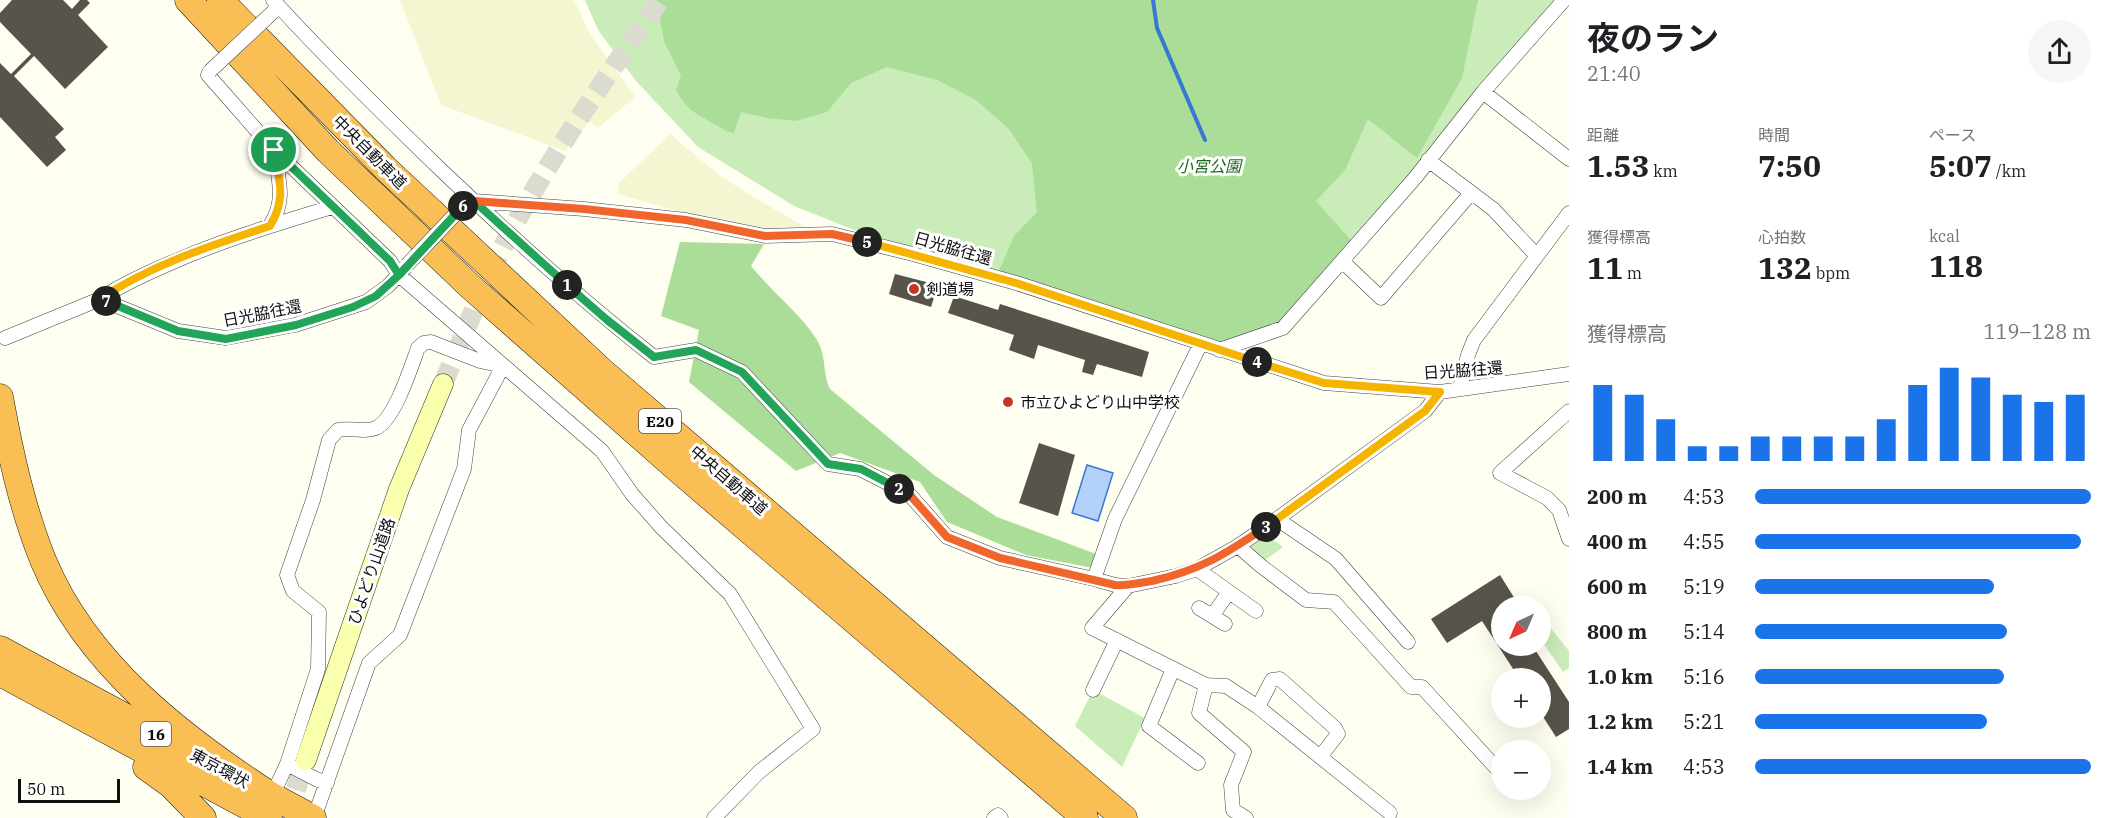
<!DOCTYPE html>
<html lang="ja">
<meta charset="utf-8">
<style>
body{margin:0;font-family:"IBM Plex Serif","Noto Sans JP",serif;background:#f6f6f6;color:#202124;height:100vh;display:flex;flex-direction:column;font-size:22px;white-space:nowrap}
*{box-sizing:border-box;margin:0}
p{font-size:20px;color:#757577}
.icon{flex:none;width:33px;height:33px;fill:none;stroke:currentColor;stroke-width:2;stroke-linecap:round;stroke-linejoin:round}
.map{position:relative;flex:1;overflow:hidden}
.side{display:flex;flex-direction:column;background:#fff;width:540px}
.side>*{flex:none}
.needle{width:39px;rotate:224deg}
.controls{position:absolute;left:1491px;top:596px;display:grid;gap:12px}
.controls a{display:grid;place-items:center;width:60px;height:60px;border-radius:50%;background:#fff;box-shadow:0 6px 24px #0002;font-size:30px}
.scale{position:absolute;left:18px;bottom:15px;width:102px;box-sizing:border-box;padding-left:6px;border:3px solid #0f0f0f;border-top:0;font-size:16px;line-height:21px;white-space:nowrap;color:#0f0f0f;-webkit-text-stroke:4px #fff;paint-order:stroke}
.pin{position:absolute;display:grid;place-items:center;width:51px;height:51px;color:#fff;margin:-26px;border:3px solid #fff;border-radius:50%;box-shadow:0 2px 6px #0007}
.km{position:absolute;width:30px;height:30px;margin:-15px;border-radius:50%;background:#222;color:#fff;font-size:16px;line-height:30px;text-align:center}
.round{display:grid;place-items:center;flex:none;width:63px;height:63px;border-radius:32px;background:#f6f6f6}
.headline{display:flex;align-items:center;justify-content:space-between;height:102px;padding:0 18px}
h1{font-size:33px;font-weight:700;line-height:45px}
.metrics{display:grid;grid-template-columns:repeat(3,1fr);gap:9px;height:102px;padding:6px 18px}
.metrics div{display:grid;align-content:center}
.metrics b{font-size:30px;font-weight:700}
.metrics small{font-size:16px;font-weight:400}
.metrics p{font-size:16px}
.chart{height:168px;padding:12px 18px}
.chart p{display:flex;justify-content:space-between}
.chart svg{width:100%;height:108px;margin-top:6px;stroke:#1a73e8;stroke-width:6}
ul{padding:0 18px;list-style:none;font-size:20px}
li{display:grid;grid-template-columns:96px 72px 1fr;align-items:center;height:45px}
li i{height:15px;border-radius:8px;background:#1a73e8}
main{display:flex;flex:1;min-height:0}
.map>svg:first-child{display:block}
.farmland{fill:#f3f6d0}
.green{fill:#caecb9}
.forest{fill:#aadd97}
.water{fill:#b4d2f9;stroke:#3878d3;stroke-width:1.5}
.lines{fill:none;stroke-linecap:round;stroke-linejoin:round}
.stream{stroke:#3878d3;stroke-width:4}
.building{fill:#58534b}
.secondary-tunnel{stroke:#dbdbcf;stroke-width:20;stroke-dasharray:20 10;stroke-linecap:butt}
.street-casing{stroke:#424242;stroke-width:15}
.secondary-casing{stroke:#313131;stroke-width:21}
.highway-casing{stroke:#202020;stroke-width:27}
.street{stroke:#fff;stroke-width:14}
.secondary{stroke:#f9ffac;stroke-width:20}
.highway{stroke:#f9bf55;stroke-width:26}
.street-bridge-casing{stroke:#424242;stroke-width:15;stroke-linecap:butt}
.street-bridge{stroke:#fff;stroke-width:14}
.split-1-casing{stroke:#fff;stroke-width:12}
.split-2-casing{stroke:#fff;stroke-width:12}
.split-3-casing{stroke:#fff;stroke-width:12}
.split-4-casing{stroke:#fff;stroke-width:12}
.split-5-casing{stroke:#fff;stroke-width:12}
.split-6-casing{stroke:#fff;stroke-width:12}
.split-7-casing{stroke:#fff;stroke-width:12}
.split-8-casing{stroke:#fff;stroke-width:12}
.split-1{stroke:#22a559;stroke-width:8}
.split-2{stroke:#22a559;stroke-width:8}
.split-3{stroke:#f0652b;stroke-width:8}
.split-4{stroke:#f5b400;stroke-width:8}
.split-5{stroke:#f5b400;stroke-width:8}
.split-6{stroke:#f0652b;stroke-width:8}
.split-7{stroke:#22a559;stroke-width:8}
.split-8{stroke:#f5b400;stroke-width:8}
.poi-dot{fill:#c63721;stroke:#fff;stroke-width:2}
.labels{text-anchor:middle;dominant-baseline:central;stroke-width:6;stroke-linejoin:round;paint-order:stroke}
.shield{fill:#fff;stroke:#575757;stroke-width:1.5}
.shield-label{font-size:15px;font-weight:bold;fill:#0f0f0f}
.street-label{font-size:16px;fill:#0f0f0f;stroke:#fff}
.park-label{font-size:16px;font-style:italic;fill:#1e6a1c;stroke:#fff}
.poi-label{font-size:16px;fill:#0f0f0f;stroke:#fff;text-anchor:start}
</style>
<main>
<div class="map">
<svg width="1569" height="818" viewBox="0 0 1569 818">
<rect width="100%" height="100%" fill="#fffff1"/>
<!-- farmland -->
<path class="farmland" d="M400,0h174l16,34 45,63 -37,31 -8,-7 -25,30 -124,-46z
M670,134l48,40 32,21 59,34h-51l-63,-13 -77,-22 1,-11z"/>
<!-- green -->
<path class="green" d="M585,0h979l-206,248 -360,25 -144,-43 -60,-24 -96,-59 -62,-66 -38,-51z
M1267,535l16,12 -19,14 -15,-14z
M1549,626l20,25v17l-6,4 -22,-32v-10z
M1093,690l52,28 -23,49 -47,-41z"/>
<!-- forest -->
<path class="forest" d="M656,0h822l-16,78 -45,80 -49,-39 -23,51 -29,31 42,47 -75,80 -58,17 -227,-72 16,-37 23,-24 -5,-49 -24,-35 -32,-28 -39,-20 -50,-13 -36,16 -24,29 -31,9 -29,-3 -26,-6 -7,21c-8,-1 -11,-4 -18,-8 -19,-11 -29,-14 -40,-35l5,-14 -17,-35z
M680,242l84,2 -13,22c19,24 51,49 66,74 10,17 5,32 13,49l104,86 63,42 99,37 -3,14 -67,-13 -79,-33 -27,-40 -80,-29 -44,18 -107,-89 10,-52 -38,-14z"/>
<!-- water -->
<path class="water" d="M1087,465l26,8 -15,48 -26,-8z"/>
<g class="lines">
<!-- stream -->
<path class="stream" d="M1153,0l4,28 48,112"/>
</g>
<!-- building -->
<path class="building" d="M12,0h51l9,9 8,-9h7l3,3 -12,12 30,32 -43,42 -31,-33 -20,20 50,53 -9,8 11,13 -19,17 -47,-50v-54l11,11 20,-20 -31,-32v-9z
M895,274l43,11 -7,22 -42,-13z
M954,296l44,14 2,-6 149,48 -7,25 -45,-13 -4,11 -11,-3 3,-12 -47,-15 -4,14 -25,-9 5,-15 -66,-22z
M1039,443l36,12 -17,61 -39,-13z
M1500,575l15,24 -9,5 1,2h-5v39h30l37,57v27l-13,8 -16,-25v-34h-21l-37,-57 -35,22 -16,-24z"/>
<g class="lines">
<!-- secondary-tunnel -->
<path class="secondary-tunnel" d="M443,384c23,-54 44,-110 73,-162 42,-77 94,-150 144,-222
M286,818l20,-58"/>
<defs>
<path id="street" d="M273,0c53,58 109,113 166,168 69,66 140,130 215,189l42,-7 46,22 86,92 32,5 49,25 38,43 53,21 94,21
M210,71l-2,4 66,75 116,111 9,14 203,176 30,43 29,33 69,67 83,135 -54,43 -45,46
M1483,92l86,67
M1428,160l65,49 44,47
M465,204l9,-3 110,8 102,11 79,16 67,-2 81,20 103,29 308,100 116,9 129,-18
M270,226c17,-28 8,-46 4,-76
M1342,261l39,37 90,-105
M100,299c21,-14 43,-24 66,-34 54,-24 110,-41 166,-58
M5,338l95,-39 78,32 48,7 69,-13 71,-23 22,-16 16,-17
M1201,343l-86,176 -21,60 21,6 13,1 48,-10 21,-7 41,-23 39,-27 148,-108 15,-19
M1219,350l64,-22 132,-150 68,-86 81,-92
M1460,388l8,-33 6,-15 95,-127
M1569,411l-69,62 47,25 12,12 10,29
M1277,519l59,40 72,83
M1238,546l23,20 45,34 28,2 77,85h11l77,84
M1197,569l59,42
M1128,586l-36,42 114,57 -7,28 45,39 -13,33 2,25 13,8
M1199,608l26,16
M1212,616l17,-24
M1173,669l-24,57 49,37
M1206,685l20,1 32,21 132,106
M1093,690l24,-50
M1258,707l14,-27 8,-1 55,49 3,6 -18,23
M287,764l31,16 9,3
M272,796l15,-32 31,-95 1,-57 -26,-21 -6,-16 26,-75 16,-60 9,-10c12,-3 27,3 38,-2 19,-9 35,-61 42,-80l6,-5 7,-1 49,19 23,5 -34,64 -5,39 -64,166 -31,28 -55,155
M994,818l4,-3 3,3"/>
<path id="secondary" d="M306,760l93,-271 44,-105"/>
<path id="highway" d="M188,0l140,151 144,137 204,180 409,350
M220,0l165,168 218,204 521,446
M0,397c10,55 22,111 43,163 43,104 138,177 229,236
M0,649l185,100
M0,673l269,145
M146,767l25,18 32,33
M259,789l54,29"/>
</defs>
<!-- street casing -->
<use href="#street" class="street-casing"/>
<!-- secondary casing -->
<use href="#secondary" class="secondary-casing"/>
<!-- highway casing -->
<use href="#highway" class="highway-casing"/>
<!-- street -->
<use href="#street" class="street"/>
<!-- secondary -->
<use href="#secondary" class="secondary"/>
<!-- highway -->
<use href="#highway" class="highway"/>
<defs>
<path id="street-bridge" d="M210,71l63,-59
M407,265l58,-61"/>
</defs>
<!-- street-bridge casing -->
<use href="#street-bridge" class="street-bridge-casing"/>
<!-- street-bridge -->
<use href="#street-bridge" class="street-bridge"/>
</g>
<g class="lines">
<defs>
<path id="split-1" d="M274,150l116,111 9,14 66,-71 9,-3 93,84"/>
<path id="split-2" d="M567,285l39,34 48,38 42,-7 46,22 86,92 33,5 38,20"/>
<path id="split-3" d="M899,489l10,5 38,43 53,21 115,27c13,1 23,-2 37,-4 49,-11 73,-27 114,-54"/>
<path id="split-4" d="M1257,362l67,21 116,9 -15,19 -159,116"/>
<path id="split-5" d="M867,242l149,41 241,79"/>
<path id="split-6" d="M463,206l11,-5 110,8 102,11 79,16 67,-2 35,8"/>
<path id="split-7" d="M106,301l72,30 48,8 70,-14 57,-18 23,-11 23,-21 64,-69"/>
<path id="split-8" d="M106,301l-6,-2c51,-34 112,-54 170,-73 17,-28 9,-47 4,-76"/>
</defs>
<!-- split-1 casing -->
<use href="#split-1" class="split-1-casing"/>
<!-- split-2 casing -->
<use href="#split-2" class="split-2-casing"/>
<!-- split-3 casing -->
<use href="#split-3" class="split-3-casing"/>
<!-- split-4 casing -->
<use href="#split-4" class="split-4-casing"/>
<!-- split-5 casing -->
<use href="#split-5" class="split-5-casing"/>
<!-- split-6 casing -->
<use href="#split-6" class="split-6-casing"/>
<!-- split-7 casing -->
<use href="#split-7" class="split-7-casing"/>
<!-- split-8 casing -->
<use href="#split-8" class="split-8-casing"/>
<!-- split-1 -->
<use href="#split-1" class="split-1"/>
<!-- split-2 -->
<use href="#split-2" class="split-2"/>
<!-- split-3 -->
<use href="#split-3" class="split-3"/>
<!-- split-4 -->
<use href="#split-4" class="split-4"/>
<!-- split-5 -->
<use href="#split-5" class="split-5"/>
<!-- split-6 -->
<use href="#split-6" class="split-6"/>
<!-- split-7 -->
<use href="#split-7" class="split-7"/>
<!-- split-8 -->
<use href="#split-8" class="split-8"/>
</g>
<!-- markers -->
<g class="poi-dot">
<circle cx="914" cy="289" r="6"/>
<circle cx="1008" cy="402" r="6"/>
</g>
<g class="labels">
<!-- shield labels -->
<g class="shield">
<rect x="639" y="409" width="42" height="24" rx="4.5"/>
<rect x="141" y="722" width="30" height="24" rx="4.5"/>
</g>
<g class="shield-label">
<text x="660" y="421">E20</text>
<text x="156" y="734">16</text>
</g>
<!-- street labels -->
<g class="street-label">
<text transform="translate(370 152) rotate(45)">中央自動車道</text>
<text transform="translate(953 248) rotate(16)">日光脇往還</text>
<text transform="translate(262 313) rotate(-11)">日光脇往還</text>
<text transform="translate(1463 370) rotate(-4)">日光脇往還</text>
<text transform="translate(729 480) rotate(41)">中央自動車道</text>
<text transform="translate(371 571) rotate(-71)">ひよどり山道路</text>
<text transform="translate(220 768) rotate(28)">東京環状</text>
</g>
<!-- park labels -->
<g class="park-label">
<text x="1209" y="166">小宮公園</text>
</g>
<!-- poi labels -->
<g class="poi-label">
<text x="926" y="289">剣道場</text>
<text x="1020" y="402">市立ひよどり山中学校</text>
</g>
</g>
</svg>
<div class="controls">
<a><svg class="needle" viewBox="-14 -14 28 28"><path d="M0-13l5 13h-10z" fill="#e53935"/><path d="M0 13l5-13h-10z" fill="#757577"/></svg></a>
<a>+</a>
<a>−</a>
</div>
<div class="scale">50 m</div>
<div class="pin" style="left:274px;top:150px;background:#1e9e55"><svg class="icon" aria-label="arrive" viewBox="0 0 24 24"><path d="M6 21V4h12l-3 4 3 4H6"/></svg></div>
<b class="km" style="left:567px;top:285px">1</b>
<b class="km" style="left:899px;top:489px">2</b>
<b class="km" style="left:1266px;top:527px">3</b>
<b class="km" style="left:1257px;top:362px">4</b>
<b class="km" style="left:867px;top:242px">5</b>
<b class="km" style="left:463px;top:206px">6</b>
<b class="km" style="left:106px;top:301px">7</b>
</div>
<section class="side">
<div class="headline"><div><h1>夜のラン</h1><p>21:40</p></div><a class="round"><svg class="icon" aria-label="share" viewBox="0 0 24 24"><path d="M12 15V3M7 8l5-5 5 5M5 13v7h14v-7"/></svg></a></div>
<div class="metrics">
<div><p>距離</p><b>1.53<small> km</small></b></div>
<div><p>時間</p><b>7:50</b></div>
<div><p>ペース</p><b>5:07<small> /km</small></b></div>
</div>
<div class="metrics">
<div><p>獲得標高</p><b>11<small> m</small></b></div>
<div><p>心拍数</p><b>132<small> bpm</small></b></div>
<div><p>kcal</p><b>118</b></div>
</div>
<div class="chart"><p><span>獲得標高</span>119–128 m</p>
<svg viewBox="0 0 160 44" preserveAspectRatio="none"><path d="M5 44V13M15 44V17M25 44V27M35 44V38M45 44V38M55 44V34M65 44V34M75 44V34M85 44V34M95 44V27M105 44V13M115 44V6M125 44V10M135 44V17M145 44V20M155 44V17"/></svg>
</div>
<ul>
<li><b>200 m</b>4:53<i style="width:100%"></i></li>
<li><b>400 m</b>4:55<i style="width:97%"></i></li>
<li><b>600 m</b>5:19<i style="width:71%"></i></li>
<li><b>800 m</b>5:14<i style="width:75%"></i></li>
<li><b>1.0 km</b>5:16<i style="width:74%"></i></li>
<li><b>1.2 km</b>5:21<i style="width:69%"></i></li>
<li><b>1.4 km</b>4:53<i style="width:100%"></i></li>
</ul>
</section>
</main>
